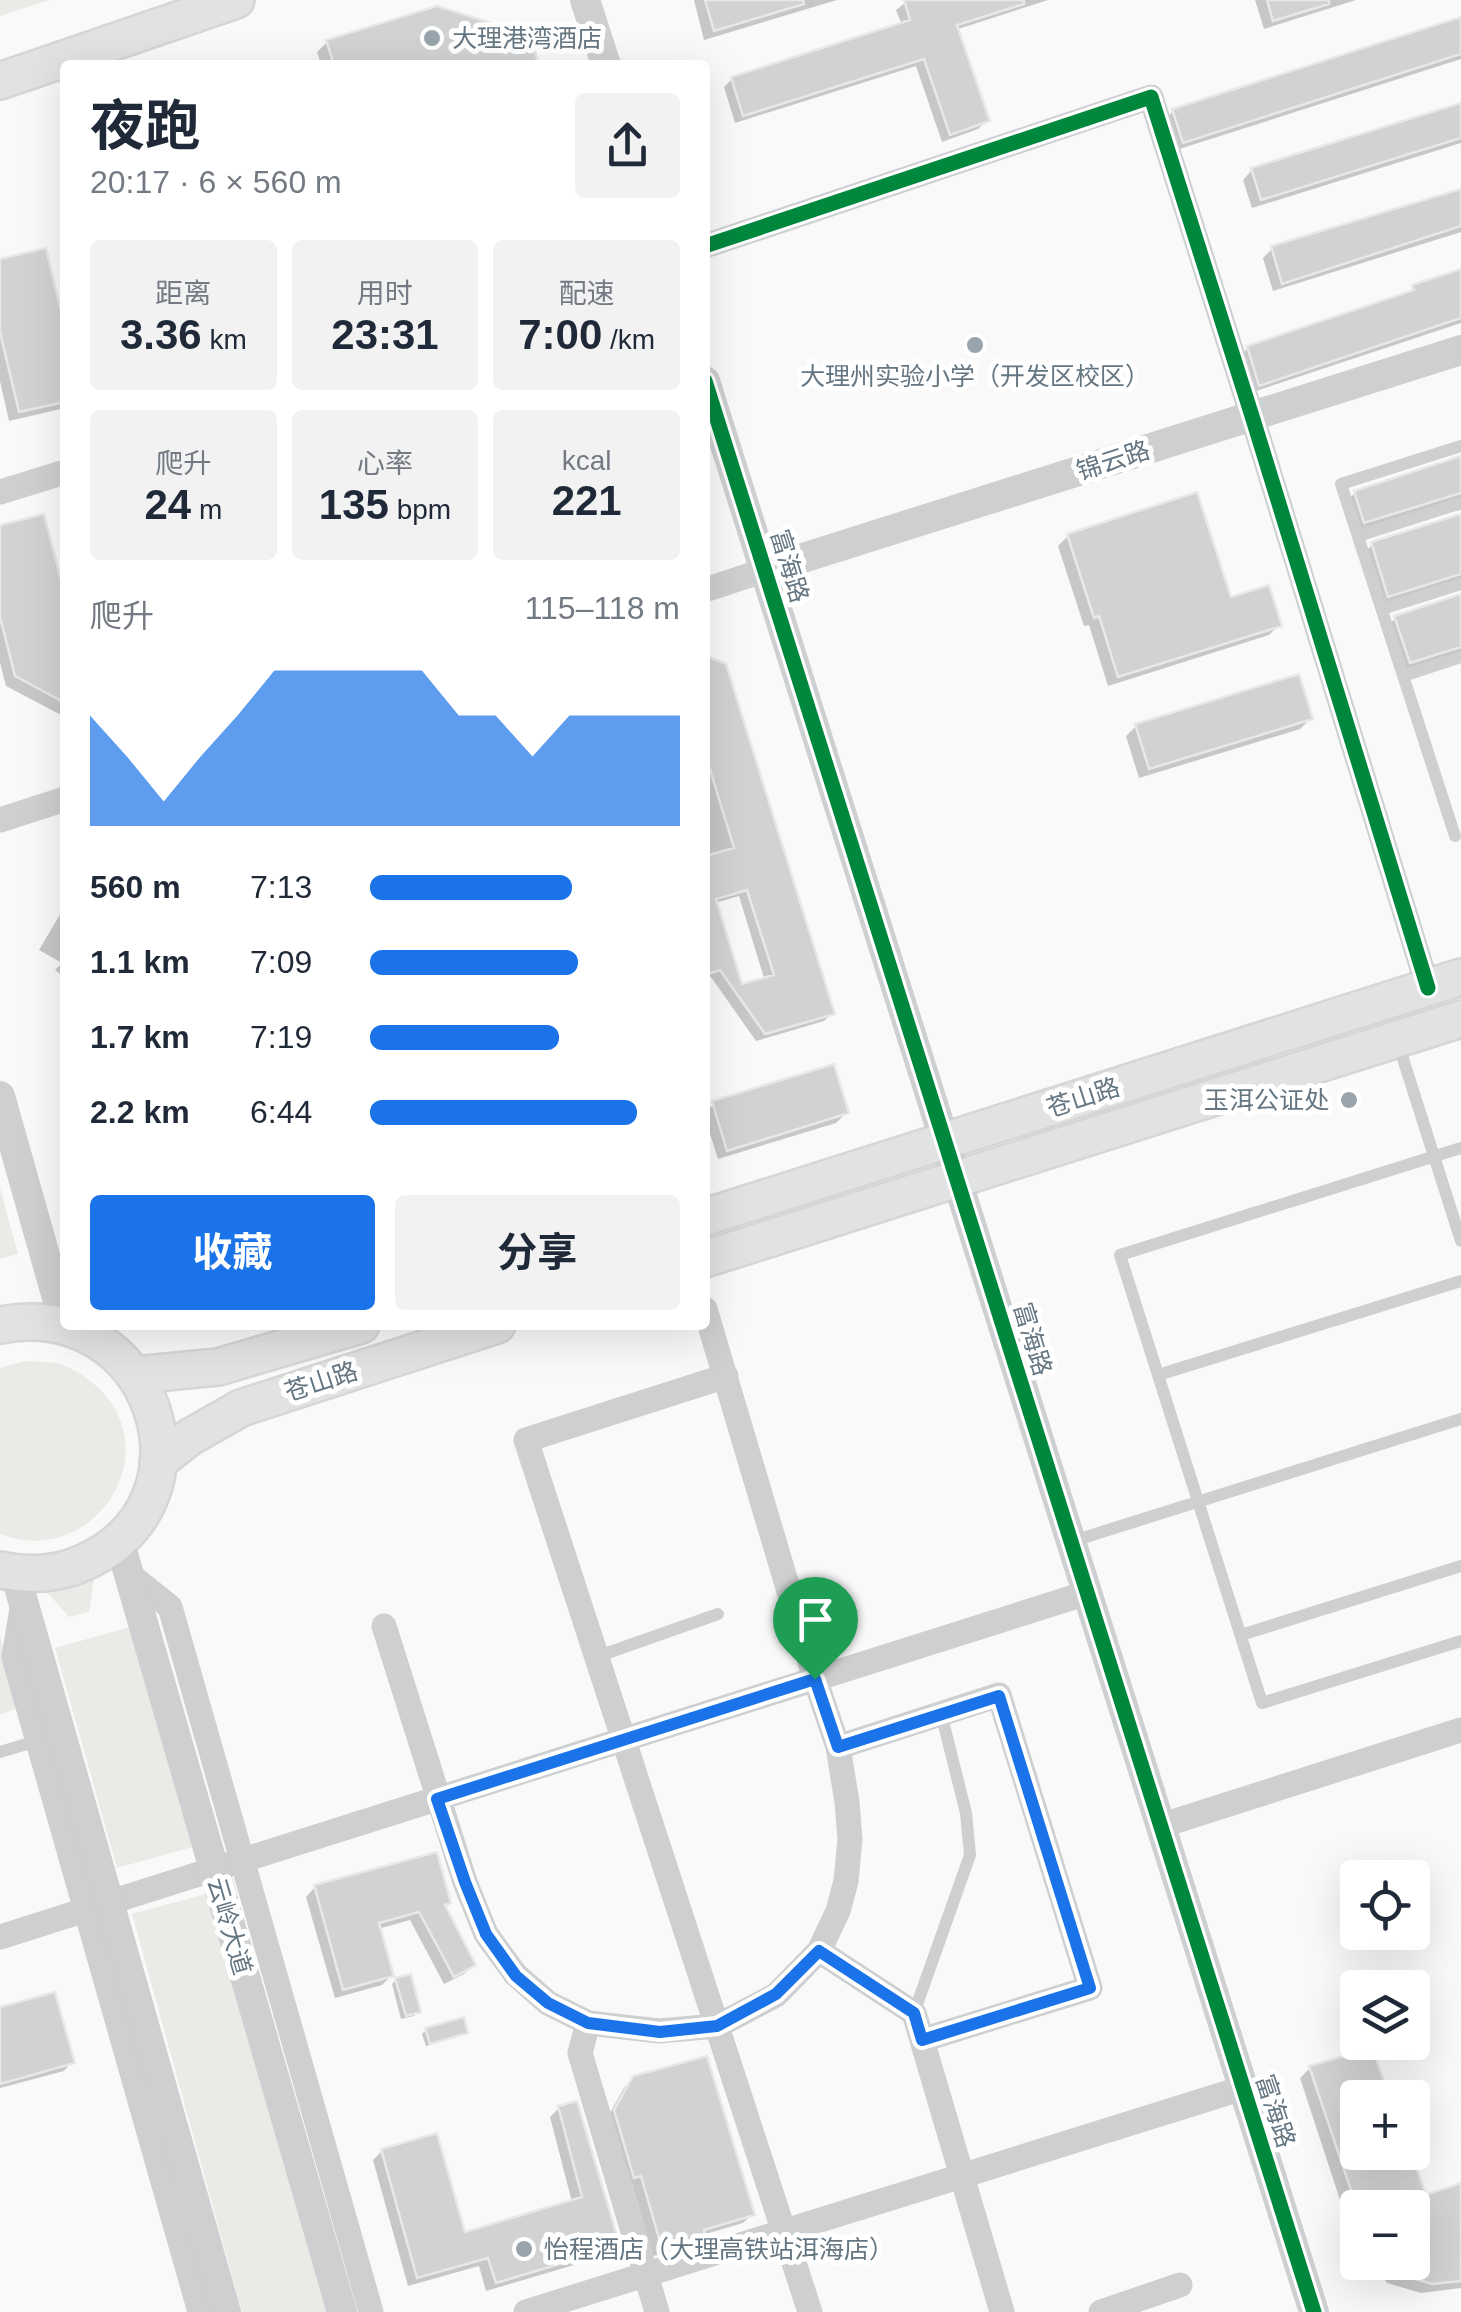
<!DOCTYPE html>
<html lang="zh">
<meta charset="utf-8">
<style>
body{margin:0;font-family:Helvetica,"Noto Sans SC",sans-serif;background:#f2f2f3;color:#1f2937;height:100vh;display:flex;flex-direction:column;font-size:38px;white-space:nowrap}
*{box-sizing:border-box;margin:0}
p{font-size:32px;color:#747a83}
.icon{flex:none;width:55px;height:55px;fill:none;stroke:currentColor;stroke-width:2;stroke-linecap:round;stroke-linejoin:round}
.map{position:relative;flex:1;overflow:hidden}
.details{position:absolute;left:60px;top:60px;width:650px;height:1270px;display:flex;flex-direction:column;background:#fff;border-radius:10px;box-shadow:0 10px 40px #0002}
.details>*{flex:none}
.fabs{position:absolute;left:1340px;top:1860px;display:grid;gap:20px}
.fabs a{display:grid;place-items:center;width:90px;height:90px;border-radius:10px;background:#fff;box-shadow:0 10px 40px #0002;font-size:50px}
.pin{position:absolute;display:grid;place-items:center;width:85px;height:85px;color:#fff;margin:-102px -42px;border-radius:50% 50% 50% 0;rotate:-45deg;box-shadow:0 0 10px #0007}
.pin .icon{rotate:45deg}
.round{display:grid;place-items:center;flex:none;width:105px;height:105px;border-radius:10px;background:#f2f2f3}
.summary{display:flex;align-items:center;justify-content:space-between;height:170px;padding:0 30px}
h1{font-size:55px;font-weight:700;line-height:75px}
.stats{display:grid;grid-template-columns:repeat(3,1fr);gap:15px;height:170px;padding:10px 30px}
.stats div{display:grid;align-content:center;border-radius:10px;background:#f2f2f3;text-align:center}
.stats b{font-size:42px;font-weight:700}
.stats small{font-size:28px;font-weight:400}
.stats p{font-size:28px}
.chart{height:280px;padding:20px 30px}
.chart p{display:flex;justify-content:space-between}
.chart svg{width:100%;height:180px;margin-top:10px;fill:#1a73e8;opacity:.7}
.button{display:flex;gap:20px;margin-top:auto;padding:20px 30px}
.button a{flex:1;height:115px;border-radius:10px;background:#1a73e8;color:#fff;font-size:40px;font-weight:700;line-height:115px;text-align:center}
.button a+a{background:#f2f2f3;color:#1f2937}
ul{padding:0 30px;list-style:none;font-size:32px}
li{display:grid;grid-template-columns:160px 120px 1fr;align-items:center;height:75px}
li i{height:25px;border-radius:12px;background:#1a73e8}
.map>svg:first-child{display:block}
.green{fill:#e8ebe6}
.shadow{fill:#0003;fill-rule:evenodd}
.building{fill:#d0d2d3;stroke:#e8e8e8;stroke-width:2.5;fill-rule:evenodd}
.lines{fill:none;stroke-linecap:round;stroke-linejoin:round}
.secondary-casing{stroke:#d5d6d7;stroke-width:40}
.service{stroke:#cecfd0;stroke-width:12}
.minor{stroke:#cecfd0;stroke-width:25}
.tertiary{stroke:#cecfd0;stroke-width:30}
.secondary{stroke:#e1e2e2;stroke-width:35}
.cycleway-casing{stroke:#fff;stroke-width:21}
.cycleway{stroke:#00873e;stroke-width:15}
.route-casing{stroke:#fff;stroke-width:20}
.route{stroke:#1a73e8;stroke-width:12}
.poi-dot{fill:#99a4ac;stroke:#fff;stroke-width:4}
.labels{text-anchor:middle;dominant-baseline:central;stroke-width:10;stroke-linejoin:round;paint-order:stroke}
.poi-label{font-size:25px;fill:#657683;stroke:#fff;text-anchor:start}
.street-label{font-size:25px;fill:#657683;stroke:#fff}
</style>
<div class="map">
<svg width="1461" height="2312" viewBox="0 0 1461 2312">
<rect width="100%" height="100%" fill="#f9f9f9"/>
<!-- green -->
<path class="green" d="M0,0h49l-49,16z
M0,1188l18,66 -18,5z
M25,1361c10,1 21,0 31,2 14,4 28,12 39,22 76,67 -2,185 -95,149v-166z
M94,1579l-5,33 -20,5 -22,-25z
M134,1626l62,220 -79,22 -62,-220z
M0,1636l20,71 -20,8z
M220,1890l117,422h-95l-110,-398z"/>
<!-- shadow -->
<path class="shadow" d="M694,0h143l-133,40z
M909,0h139l-93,30 32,90 -9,9 -36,13 -26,-76 -181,57 -11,-36 8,-8 170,-54 -6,-15z
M1255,0h101l-92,29z
M1461,20v39l-288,92 -9,-30 9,-10z
M327,42l210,23h-216l-4,-13z
M1461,106v37l-209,65 -9,-28 9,-10z
M1461,191v41l-188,59 -10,-33 9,-9z
M0,261l65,78v69l-56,13 -9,-40z
M1461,272v51l-211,70 -11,-36 9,-9 157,-52 9,-9z
M1461,459v51l-106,21 -10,-29 10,-9z
M1461,516v74l-82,15 -16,-51 9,-9z
M0,528l65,77v120l-2,-9 -57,-30 -6,-23z
M1068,536l211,89 -10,10 -161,51 -19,-61 -5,1 -26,-80z
M1461,597v55l-61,19 -14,-44 10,-9z
M705,658l127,355 -8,8 -68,20 -45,-64 -6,2zM739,896l25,82 -23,9 -26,-84z
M1310,719l-10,10 -161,49 -13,-42 10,-10z
M65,906v72l-10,-8 7,-7 -23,-13z
M714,1104l132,9 -10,10 -118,36 -13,-41v-6z
M315,1887l133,16 -4,5 29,57 -9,9 -20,10 -34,-64 -32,9 13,47 -9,9 -47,13 -29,-101z
M396,1980l22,31 -4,5 -13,3 -9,-35z
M0,2010l72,52 -8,9 -64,17z
M426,2030l40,2 -5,4 -35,10 -4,-12z
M1310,2068l48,30v54l67,46 36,-13v103l-40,5 -34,-10 -16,-21h41v-54h-54v33l-16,-35 -42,-128z
M634,2078l118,136 -9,9 -41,12 -8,9 -41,12 -21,-72 -7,2 -19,-66 18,-32z
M559,2108l59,138 -10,9 -122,36 -7,-25 -71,20 -35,-126 9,-9 81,84 109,-33 -22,-85z"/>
<!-- building -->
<path class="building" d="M705,0h98l1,4 -90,27z
M904,0h120v4l-67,21 33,96 -40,14 -26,-76 -181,57 -12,-39 179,-57z
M1267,0h62v4l-56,17z
M437,6l93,29 9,30h-205l-8,-25z
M1461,17v37l-278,89 -11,-34z
M1461,103v35l-200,62 -10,-32z
M1461,189v37l-179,58 -11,-38z
M46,248l19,80v74l-46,10 -19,-80v-73z
M1461,269v49l-202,68 -12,-40 167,-56 -2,-5z
M1461,456v37l-97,30 -10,-32z
M1197,492l34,105 38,-12 13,41 -164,51 -19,-61 -5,2 -27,-84z
M44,514l21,81v108l-50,-27 -15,-59v-92z
M1461,514v60l-73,23 -17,-55z
M1461,594v53l-51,16 -16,-47z
M705,655l21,9 109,350 -70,20 -45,-64 -15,5v-119l29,-8 -29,-95zM747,890l27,85 -32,9 -26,-85z
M1299,674l14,45 -164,50 -14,-45z
M834,1064l15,49 -122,38 -15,-50z
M437,1852l14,51 -6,2 31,60 -22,12 -35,-65 -40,11 15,53 -51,14 -29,-105z
M411,1974l10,38 -15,4 -11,-38z
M55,1992l20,71 -75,21v-77z
M464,2017l4,16 -38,11 -5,-16z
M1372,2048l18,50h-32v54h53l15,43 35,-12v98l-29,3 -56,-17v-5h36v-54h-55l-48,-142z
M707,2056l48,159 -51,15 1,6 -43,13 -21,-73 -7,2 -20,-68 19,-34z
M577,2101l43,145 -124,37 -8,-25 -71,20 -36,-129 56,-16 28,99 117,-35 -24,-91z"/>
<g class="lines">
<defs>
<path id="secondary" d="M0,81l236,-81
M705,1217l756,-240
M705,1259l756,-240
M0,1325c154,-30 223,176 83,238 -27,12 -55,13 -83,7
M135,1375l83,-8 143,-42
M158,1462l32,-25 51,-29 256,-83"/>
</defs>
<!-- secondary casing -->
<use href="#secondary" class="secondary-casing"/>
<!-- service -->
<path class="service" d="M1358,536l103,-33
M1382,609l79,-25
M1403,676l58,-19
M1455,836l-114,-352 120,-38
M1398,1043l63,198
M1461,1148l-341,107 142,448 199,-62
M1158,1375l303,-94
M1073,1541l388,-122
M1241,1635l220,-69
M596,1657l122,-43
M0,1752l37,-11
M914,2013l56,-158 -4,-42 -25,-100"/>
<!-- minor -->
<path class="minor" d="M705,246l446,-149 101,319 176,572
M0,492l65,-20
M705,590l60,-20
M0,820l65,-21
M726,1376l-200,64 284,872
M129,1574l41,33 201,705
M23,1602l-9,55 186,655
M384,1626l81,256 21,52 30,41 32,28 40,20 71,8 58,-5 59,-31 43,-44 19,-40 8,-30 4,-42 -3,-37 -9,-55 -23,-68 -110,-370
M838,1747l161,-52 91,293 -168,52
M1160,1826l301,-96
M0,1937l1087,-344
M819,1951l95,62 88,299
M588,2023l-8,30 77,259
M526,2312l717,-224
M1101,2312l79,-27"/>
<!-- tertiary -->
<path class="tertiary" d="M585,0l21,65
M705,381l609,1931
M765,570l696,-220
M0,1096l65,230
M119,1540l223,772
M15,1573l211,739"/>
<!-- secondary -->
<use href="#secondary" class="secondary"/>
<defs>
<path id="cycleway" d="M705,246l446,-149 101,319 176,572
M705,381l609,1931"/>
</defs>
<!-- cycleway casing -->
<use href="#cycleway" class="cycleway-casing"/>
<!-- cycleway -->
<use href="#cycleway" class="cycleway"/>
</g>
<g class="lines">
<defs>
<path id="route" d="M815,1679l23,68 161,-51 91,292 -168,52 -8,-27 -95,-62 -43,43 -59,32 -57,6 -72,-9 -40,-20 -32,-27 -30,-42 -21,-52 -28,-83z"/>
</defs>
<!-- route casing -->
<use href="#route" class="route-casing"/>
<!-- route -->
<use href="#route" class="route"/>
</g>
<!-- markers -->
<g class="poi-dot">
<circle cx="432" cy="38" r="10"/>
<circle cx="975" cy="345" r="10"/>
<circle cx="1349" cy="1100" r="10"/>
<circle cx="524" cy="2249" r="10"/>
</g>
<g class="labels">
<!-- poi labels -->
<g class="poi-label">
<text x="452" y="38">大理港湾酒店</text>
<text x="975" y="376" text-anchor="middle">大理州实验小学（开发区校区）</text>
<text x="1329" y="1100" text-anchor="end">玉洱公证处</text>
<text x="544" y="2249">怡程酒店（大理高铁站洱海店）</text>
</g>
<!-- street labels -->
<g class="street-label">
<text transform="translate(1113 460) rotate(-18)">锦云路</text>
<text transform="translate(790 566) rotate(73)">富海路</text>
<text transform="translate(1083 1097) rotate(-18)">苍山路</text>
<text transform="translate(1033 1339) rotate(73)">富海路</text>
<text transform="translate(321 1381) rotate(-18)">苍山路</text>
<text transform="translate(230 1926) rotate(74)">云岭大道</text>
<text transform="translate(1276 2111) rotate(72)">富海路</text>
</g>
</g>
</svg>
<div class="fabs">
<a><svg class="icon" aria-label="locate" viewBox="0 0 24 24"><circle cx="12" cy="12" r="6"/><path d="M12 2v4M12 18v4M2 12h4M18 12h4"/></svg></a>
<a><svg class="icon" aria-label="layers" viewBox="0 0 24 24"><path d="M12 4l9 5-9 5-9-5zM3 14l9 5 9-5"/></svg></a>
<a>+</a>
<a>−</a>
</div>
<div class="pin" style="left:815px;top:1679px;background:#1e9e55"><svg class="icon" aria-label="arrive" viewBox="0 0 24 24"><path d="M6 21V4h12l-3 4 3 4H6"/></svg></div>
<section class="details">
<div class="summary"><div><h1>夜跑</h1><p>20:17 · 6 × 560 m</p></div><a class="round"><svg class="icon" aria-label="share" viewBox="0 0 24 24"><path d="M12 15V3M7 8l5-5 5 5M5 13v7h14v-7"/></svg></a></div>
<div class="stats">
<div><p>距离</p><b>3.36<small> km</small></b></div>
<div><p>用时</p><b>23:31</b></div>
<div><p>配速</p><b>7:00<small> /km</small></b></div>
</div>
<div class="stats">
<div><p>爬升</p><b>24<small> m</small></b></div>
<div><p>心率</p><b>135<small> bpm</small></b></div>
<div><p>kcal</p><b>221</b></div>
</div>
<div class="chart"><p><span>爬升</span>115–118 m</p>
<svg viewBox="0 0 160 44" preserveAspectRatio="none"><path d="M0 44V17L10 27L20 38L30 27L40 17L50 6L60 6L70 6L80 6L90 6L100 17L110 17L120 27L130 17L140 17L150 17L160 17V44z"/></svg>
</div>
<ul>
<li><b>560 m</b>7:13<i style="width:65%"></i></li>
<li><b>1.1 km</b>7:09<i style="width:67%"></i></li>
<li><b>1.7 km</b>7:19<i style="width:61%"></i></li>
<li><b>2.2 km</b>6:44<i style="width:86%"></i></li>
</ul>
<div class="button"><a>收藏</a><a>分享</a></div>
</section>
</div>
